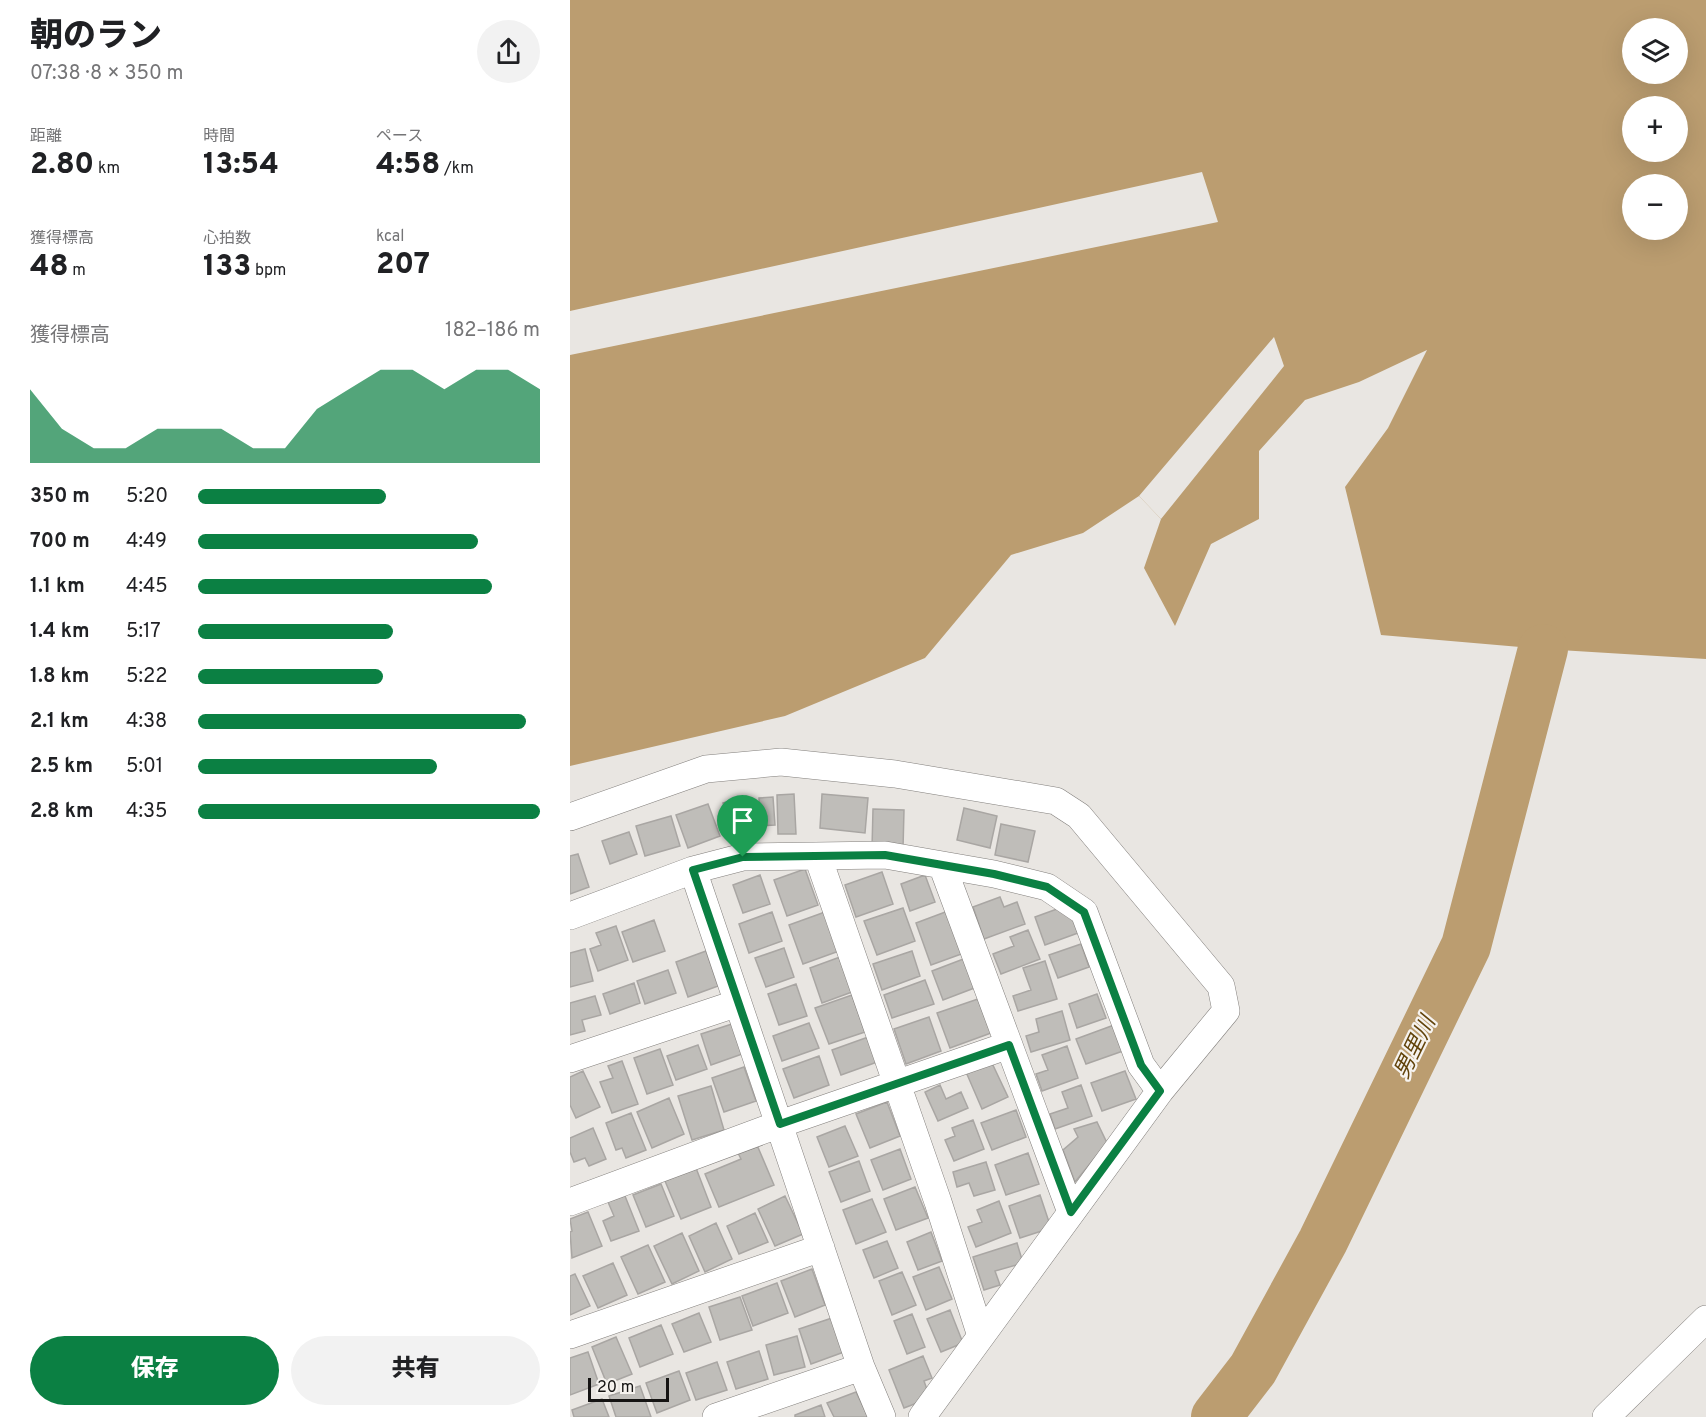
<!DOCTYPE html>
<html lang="ja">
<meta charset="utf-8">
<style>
body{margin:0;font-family:Overpass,"Noto Sans JP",sans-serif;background:#f2f2f2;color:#202124;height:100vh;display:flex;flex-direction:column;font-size:22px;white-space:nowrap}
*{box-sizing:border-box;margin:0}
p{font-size:20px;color:#757577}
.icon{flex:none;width:33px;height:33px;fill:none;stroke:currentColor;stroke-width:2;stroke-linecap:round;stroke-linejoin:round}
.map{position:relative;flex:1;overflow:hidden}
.details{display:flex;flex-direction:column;background:#fff;width:570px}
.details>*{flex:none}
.buttons{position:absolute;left:1052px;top:18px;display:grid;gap:12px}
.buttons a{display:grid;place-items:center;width:66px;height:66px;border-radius:50%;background:#fff;box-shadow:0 6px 24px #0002;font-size:30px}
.scale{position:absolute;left:18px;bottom:15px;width:81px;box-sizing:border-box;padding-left:6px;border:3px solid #151413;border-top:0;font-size:16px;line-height:21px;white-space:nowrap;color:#151413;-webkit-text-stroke:4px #f6f3ef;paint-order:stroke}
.pin{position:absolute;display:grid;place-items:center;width:51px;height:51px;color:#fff;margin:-62px -26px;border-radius:50% 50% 50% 0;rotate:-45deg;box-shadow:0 0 6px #0007}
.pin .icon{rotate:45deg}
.round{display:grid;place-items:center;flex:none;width:63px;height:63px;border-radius:32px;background:#f2f2f2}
.overview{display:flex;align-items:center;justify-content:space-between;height:102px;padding:0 30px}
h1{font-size:33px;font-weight:800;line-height:45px}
.metrics{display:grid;grid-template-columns:repeat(3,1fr);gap:9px;height:102px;padding:6px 30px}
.metrics div{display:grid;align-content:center}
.metrics b{font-size:30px;font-weight:800}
.metrics small{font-size:16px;font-weight:400}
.metrics p{font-size:16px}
.chart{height:168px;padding:12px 30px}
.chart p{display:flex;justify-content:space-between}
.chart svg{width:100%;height:108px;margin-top:6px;fill:#0b8043;opacity:.7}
.button{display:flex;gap:12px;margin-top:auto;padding:12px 30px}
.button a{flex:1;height:69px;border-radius:36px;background:#0b8043;color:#fff;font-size:24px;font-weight:800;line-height:69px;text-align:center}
.button a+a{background:#f2f2f2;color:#202124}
ul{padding:0 30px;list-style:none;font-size:20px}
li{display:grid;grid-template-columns:96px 72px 1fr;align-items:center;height:45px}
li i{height:15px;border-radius:8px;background:#0b8043}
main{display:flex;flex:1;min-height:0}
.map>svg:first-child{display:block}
.water{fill:#bb9d70;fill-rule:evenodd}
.pier{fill:#e9e6e2}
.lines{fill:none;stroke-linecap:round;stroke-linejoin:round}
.river{stroke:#bb9d70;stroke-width:50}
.building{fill:#bfbdb9;stroke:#a9a6a3;stroke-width:1.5}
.minor-casing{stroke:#827f7c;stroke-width:28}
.minor{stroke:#fff;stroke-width:27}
.route-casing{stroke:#fff;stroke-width:12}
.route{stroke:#0b8043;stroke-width:8}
.labels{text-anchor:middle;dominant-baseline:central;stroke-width:4.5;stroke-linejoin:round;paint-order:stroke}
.water-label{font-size:22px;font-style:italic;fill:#62430a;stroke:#f6f3ef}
</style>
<main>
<section class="details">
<div class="overview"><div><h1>朝のラン</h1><p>07:38 · 8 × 350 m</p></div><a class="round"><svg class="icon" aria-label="share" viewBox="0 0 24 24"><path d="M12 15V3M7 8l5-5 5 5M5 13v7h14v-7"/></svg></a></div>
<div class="metrics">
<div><p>距離</p><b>2.80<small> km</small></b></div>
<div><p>時間</p><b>13:54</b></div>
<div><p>ペース</p><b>4:58<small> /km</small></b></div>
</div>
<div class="metrics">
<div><p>獲得標高</p><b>48<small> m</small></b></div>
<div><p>心拍数</p><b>133<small> bpm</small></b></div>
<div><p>kcal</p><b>207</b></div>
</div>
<div class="chart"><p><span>獲得標高</span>182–186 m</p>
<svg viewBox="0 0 160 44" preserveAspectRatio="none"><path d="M0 44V14L10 30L20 38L30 38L40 30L50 30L60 30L70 38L80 38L90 22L100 14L110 6L120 6L130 14L140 6L150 6L160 14V44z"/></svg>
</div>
<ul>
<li><b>350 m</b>5:20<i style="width:55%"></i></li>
<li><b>700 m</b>4:49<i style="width:82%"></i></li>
<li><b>1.1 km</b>4:45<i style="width:86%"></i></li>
<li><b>1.4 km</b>5:17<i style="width:57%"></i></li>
<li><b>1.8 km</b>5:22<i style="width:54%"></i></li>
<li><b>2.1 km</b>4:38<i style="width:96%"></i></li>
<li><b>2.5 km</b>5:01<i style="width:70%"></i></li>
<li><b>2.8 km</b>4:35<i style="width:100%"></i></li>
</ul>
<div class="button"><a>保存</a><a>共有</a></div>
</section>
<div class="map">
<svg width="1136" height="1417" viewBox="0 0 1136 1417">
<rect width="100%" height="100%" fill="#e9e6e2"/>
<!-- water -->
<path class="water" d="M0,0h1136v659l-163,-10 -162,-14 -36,-148 43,-59 39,-78 -68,32 -54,18 -46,51v68l-48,25 -36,82 -31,-58 17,-49 -22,-23 -56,37 -72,22 -86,103 -140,58 -215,50zM1062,28h45v46h-45zM1062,106h45v46h-45zM1062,184h45v46h-45z"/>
<!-- pier -->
<path class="pier" d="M632,172l16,50 -648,133v-44z
M704,337l10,29 -123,153 -22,-23z"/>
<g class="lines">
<!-- river -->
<path class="river" d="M646,1417l37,-48 70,-128 143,-295 77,-297"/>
</g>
<!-- building -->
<path class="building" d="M224,794l2,40h-18l-1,-39z
M252,794l46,4 -3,35 -45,-5z
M176,796l9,29 -23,7 -9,-29z
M203,797l2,28 -15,1 -1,-28z
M138,804l12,32 -32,12 -12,-33z
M394,808l33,8 -7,32 -33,-8z
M303,809l31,1 -1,39 -31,-1z
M101,816l9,30 -35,10 -9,-30z
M431,824l34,7 -7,31 -33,-7z
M59,832l8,22 -27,10 -8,-23z
M8,854l11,33 -19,7v-38z
M235,869l13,36 -31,11 -13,-36z
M312,872l11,32 -37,13 -11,-32z
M190,875l10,29 -27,9 -10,-28z
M355,875l10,27 -25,9 -9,-27z
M430,897l4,10 13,-5 8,22 -41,15 -11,-32z
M498,905l10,28 -33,12 -10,-28z
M333,908l12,33 -38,14 -13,-34z
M378,911l16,42 -33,12 -15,-42z
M202,912l10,29 -33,12 -10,-29z
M255,912l14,39 -36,13 -14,-39z
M84,920l11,31 -32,11 -11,-30z
M46,926l12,34 -30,11 -8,-22 11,-4 -5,-12z
M458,930l12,29 -39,15 -8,-20 21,-8 -4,-9z
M511,944l8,23 -31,11 -9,-23z
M214,948l10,29 -28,10 -11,-29z
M15,949l8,32 -23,6v-34z
M136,951l12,35 -30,11 -12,-35z
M342,951l8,25 -38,14 -9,-26z
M270,957l12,35 -30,11 -12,-35z
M396,958l11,29 -34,13 -11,-29z
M475,961l12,38 -39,12 -5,-15 18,-6 -8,-22z
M98,970l8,23 -31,11 -8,-23z
M355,980l9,24 -42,14 -8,-23z
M64,983l6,20 -30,11 -7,-20z
M226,984l11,32 -28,9 -11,-31z
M527,994l9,24 -29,10 -8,-24z
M282,995l13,37 -36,12 -14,-36z
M25,996l6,19 -19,5 3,11 -15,4v-32z
M408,999l13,34 -41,15 -13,-35z
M492,1011l8,29 -39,12 -5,-16 13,-4 -3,-13z
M359,1017l12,34 -35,13 -12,-35z
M165,1023l10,30 -34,12 -10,-31z
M239,1023l10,25 -37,13 -9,-25z
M544,1025l9,26 -37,13 -10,-25z
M301,1036l9,25 -39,14 -9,-25z
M128,1045l9,24 -31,11 -9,-24z
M497,1046l11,32 -36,13 -6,-17 12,-4 -6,-15z
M90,1049l13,36 -26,9 -13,-36z
M249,1056l10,29 -35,13 -11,-29z
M52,1061l16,43 -26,9 -12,-31 13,-4 -5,-12z
M421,1061l17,36 -26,12 -16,-37z
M174,1067l12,34 -32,11 -12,-34z
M13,1071l17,36 -24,11 -6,-13v-28z
M555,1071l11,28 -34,12 -11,-28z
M370,1085l6,14 15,-7 7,16 -30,13 -13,-29z
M511,1085l11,31 -37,13 -5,-15 18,-6 -6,-16z
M141,1086l13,44 -32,10 -14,-44z
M99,1098l15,36 -32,14 -15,-36z
M317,1102l13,34 -30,12 -14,-34z
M446,1110l10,27 -34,13 -11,-27z
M61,1113l15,37 -20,8 -4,-10 -6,2 -10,-27z
M403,1120l11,29 -30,12 -9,-21 10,-4 -3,-8z
M527,1122l10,21 -32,39 -12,-32 15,-13 -4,-8z
M275,1126l13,30 -29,11 -12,-30z
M23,1128l13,31 -17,7 -4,-8 -11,4 -4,-10v-14z
M187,1145l17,40 -55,22 -14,-33 36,-15 -3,-6z
M330,1149l11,30 -28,11 -12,-30z
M458,1153l11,31 -33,11 -11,-30z
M289,1161l11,30 -29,11 -12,-30z
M416,1162l9,28 -21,6 -5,-13 -12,4 -4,-15z
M126,1168l15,39 -30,12 -16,-38z
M91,1184l13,32 -28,11 -13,-32z
M345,1187l13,31 -32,12 -12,-31z
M470,1195l11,33 -31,10 -11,-32z
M55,1196l14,35 -28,10 -8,-20 11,-5 -6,-14z
M215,1196l18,38 -28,12 -17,-37z
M302,1199l14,33 -30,12 -13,-34z
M429,1201l12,32 -35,14 -8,-20 14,-5 -5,-12z
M18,1212l14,34 -30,12 -2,-26 2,-1 -2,-12z
M185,1213l13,29 -29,12 -12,-28z
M146,1223l16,36 -27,13 -16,-36z
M361,1232l11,29 -24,9 -11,-28z
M112,1233l17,38 -27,13 -18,-38z
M317,1241l11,27 -24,10 -11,-28z
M447,1243l6,20 -28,8 5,14 -16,5 -11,-33z
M78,1245l17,37 -27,12 -17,-37z
M43,1263l14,32 -29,13 -15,-32z
M369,1267l13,32 -26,11 -13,-33z
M242,1269l13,36 -30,12 -14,-36z
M332,1272l14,33 -24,10 -13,-34z
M5,1274l15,32 -20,9v-39z
M207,1283l11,30 -35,13 -11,-30z
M170,1297l12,33 -32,10 -11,-33z
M380,1310l13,33 -22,9 -14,-33z
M129,1313l12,29 -27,10 -12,-28z
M342,1314l13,33 -18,7 -13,-33z
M262,1318l12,34 -33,12 -12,-35z
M91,1325l12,29 -33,13 -11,-29z
M227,1336l8,31 -31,8 -8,-30z
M46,1337l16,37 -25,10 -15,-37z
M189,1351l9,28 -32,10 -9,-27z
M18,1352l11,32 -29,11v-37z
M353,1356l9,22 -8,3 6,17 -26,10 -15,-38z
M147,1362l10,28 -31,10 -10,-27z
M109,1371l11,29 -33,13 -11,-30z
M70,1386l11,31h-35l-7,-21z
M286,1392l12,25h-34l-7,-14z
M32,1399l7,18h-35l-2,-7z
M251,1405l4,12h-30v-2z"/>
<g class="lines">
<defs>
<path id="minor" d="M0,817l136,-48 75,-7 114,12 161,27 23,15 142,170 5,25 -66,80 -238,326
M248,857l120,345 43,134
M372,865l129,347
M123,870l168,497 21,50
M0,916l123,-46 50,-13 142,-2 109,19 53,13 37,25 57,153 19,26
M0,1059l168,-56
M0,1202l210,-78 229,-79
M0,1335l251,-87
M146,1417l145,-50
M1036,1417l100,-98"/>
</defs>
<!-- minor casing -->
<use href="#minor" class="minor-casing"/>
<!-- minor -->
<use href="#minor" class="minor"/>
</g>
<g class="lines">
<defs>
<path id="route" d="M315,855l109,19 53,13 37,25 57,153 19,26 -89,121 -62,-167 -229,79 -87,-254 50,-13z"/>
</defs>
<!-- route casing -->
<use href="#route" class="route-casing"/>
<!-- route -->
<use href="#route" class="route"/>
</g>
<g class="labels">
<!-- water labels -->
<g class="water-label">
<text transform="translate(846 1048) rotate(-64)">男里川</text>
</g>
</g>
</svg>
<div class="buttons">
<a><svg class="icon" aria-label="layers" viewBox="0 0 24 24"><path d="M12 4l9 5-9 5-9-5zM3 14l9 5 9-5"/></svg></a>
<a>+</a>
<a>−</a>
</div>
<div class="scale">20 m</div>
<div class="pin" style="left:173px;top:857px;background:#1e9e55"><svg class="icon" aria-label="arrive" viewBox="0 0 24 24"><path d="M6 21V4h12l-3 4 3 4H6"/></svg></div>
</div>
</main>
